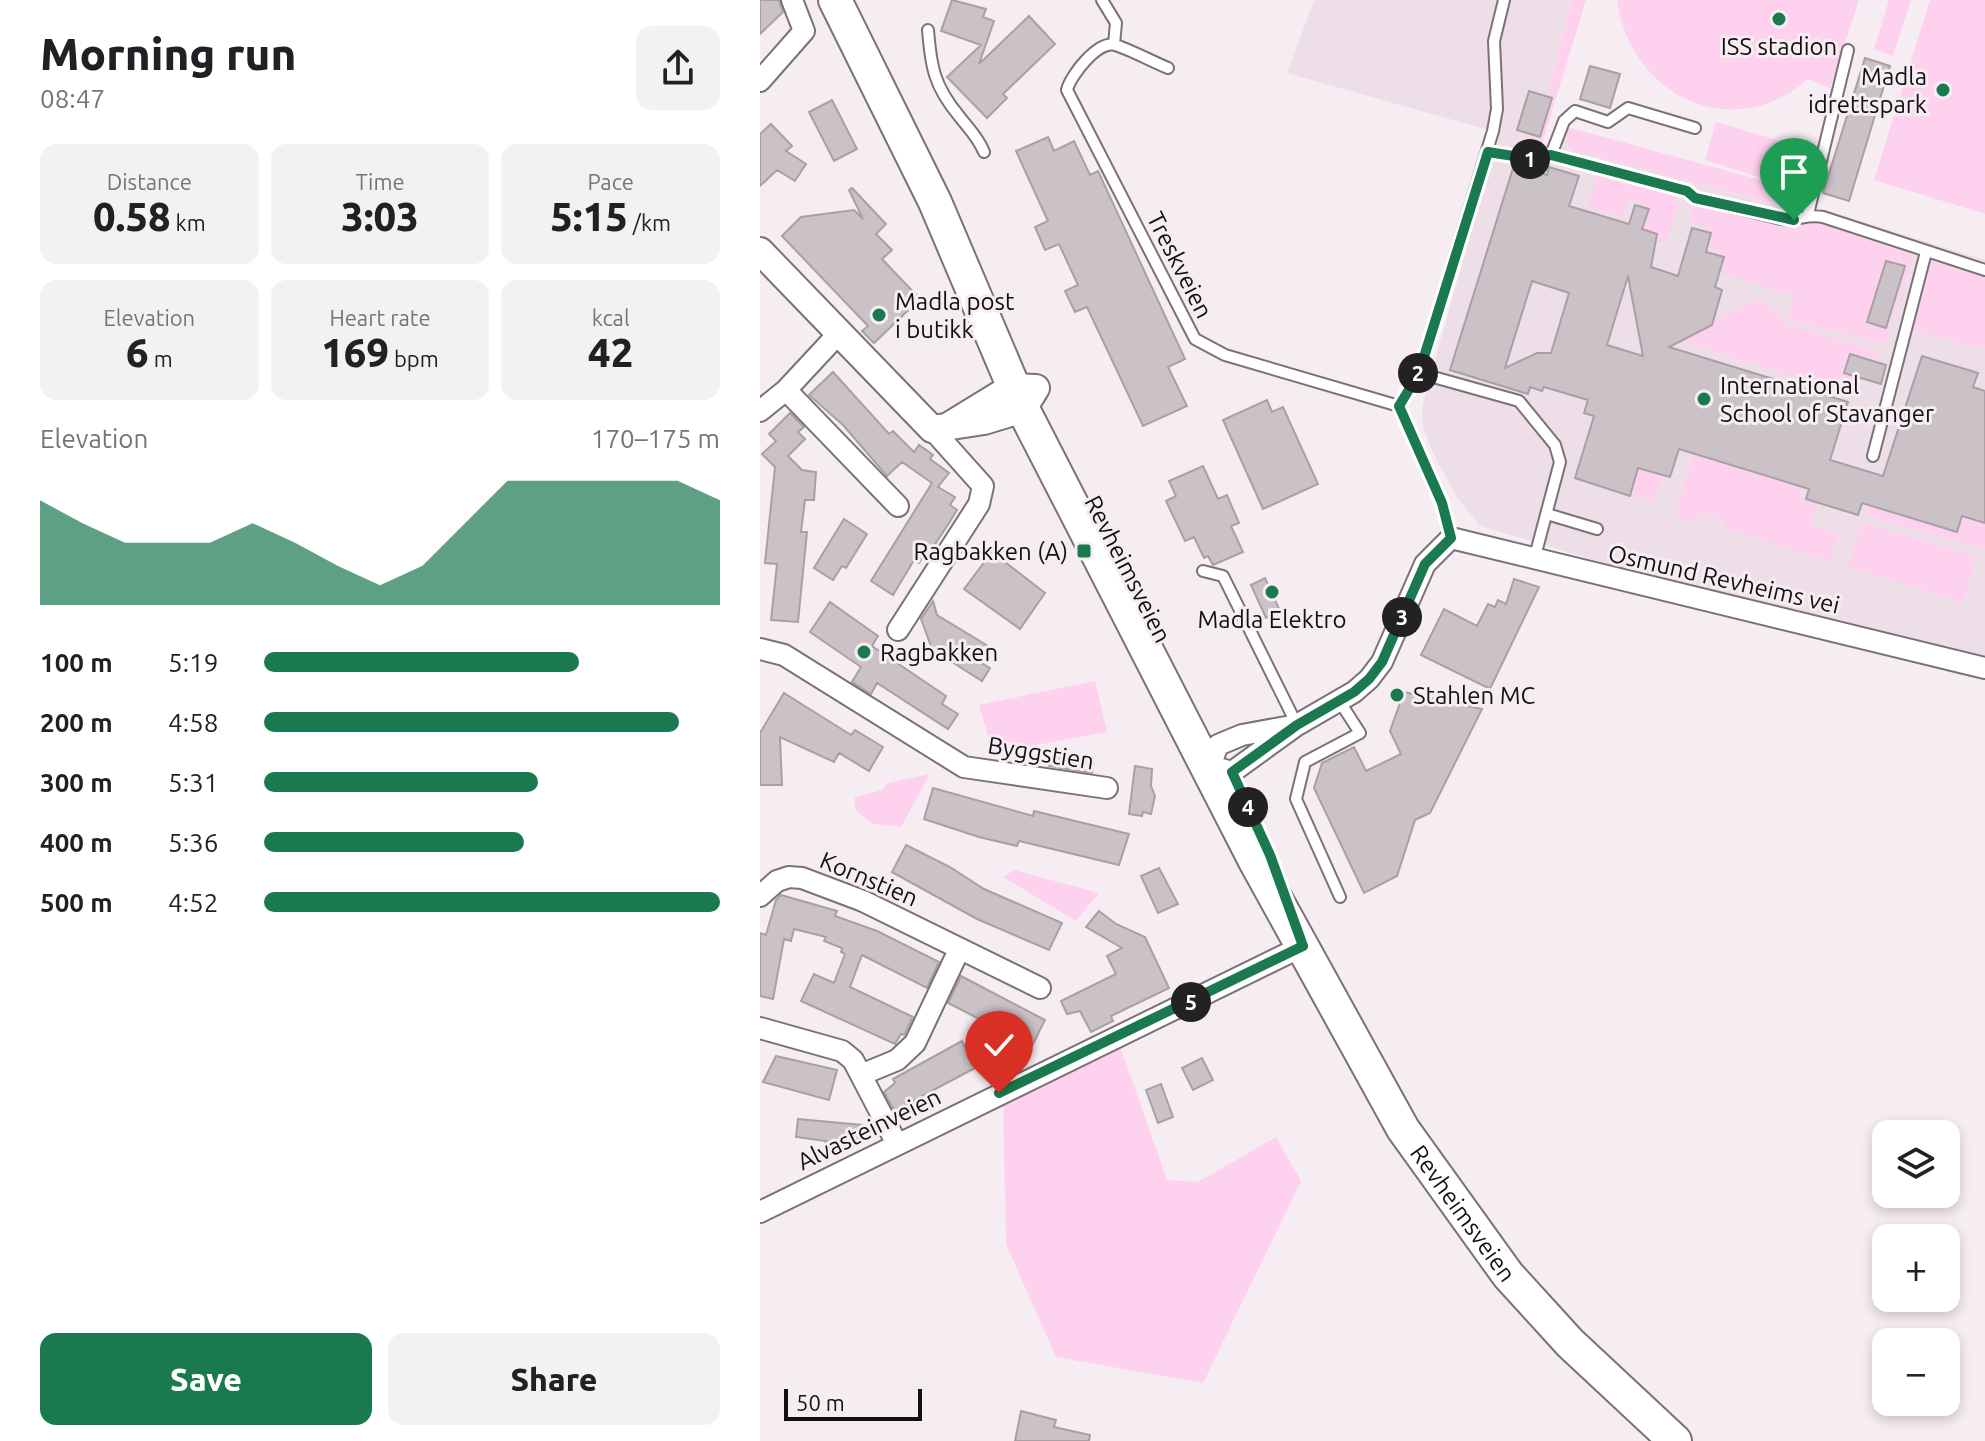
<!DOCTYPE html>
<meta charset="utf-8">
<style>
body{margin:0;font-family:Ubuntu,sans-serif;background:#f2f2f2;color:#202124;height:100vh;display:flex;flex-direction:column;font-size:30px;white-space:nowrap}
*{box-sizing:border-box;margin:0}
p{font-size:26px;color:#757577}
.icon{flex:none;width:44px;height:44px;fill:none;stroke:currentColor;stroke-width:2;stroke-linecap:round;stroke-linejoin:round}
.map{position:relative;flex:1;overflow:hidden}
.panel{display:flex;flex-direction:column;background:#fff;width:760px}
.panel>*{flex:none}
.tools{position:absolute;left:1112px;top:1120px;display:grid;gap:16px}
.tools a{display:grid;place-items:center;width:88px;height:88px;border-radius:16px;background:#fff;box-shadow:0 4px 12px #0003;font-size:40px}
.scale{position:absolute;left:24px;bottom:20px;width:138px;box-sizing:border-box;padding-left:8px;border:4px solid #141012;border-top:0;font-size:22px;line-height:28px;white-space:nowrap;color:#141012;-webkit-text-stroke:6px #f6edf3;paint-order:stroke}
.pin{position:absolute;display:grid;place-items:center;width:68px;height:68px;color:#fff;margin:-82px -34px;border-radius:50% 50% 50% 0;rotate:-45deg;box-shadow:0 0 8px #0007}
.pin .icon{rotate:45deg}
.km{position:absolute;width:40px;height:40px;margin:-20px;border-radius:50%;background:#222;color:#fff;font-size:22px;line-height:40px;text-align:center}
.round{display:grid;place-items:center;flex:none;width:84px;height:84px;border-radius:16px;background:#f2f2f2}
.overview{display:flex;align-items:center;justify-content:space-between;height:136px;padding:0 40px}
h1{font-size:44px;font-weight:800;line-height:60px}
.metrics{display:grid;grid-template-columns:repeat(3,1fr);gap:12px;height:136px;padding:8px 40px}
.metrics div{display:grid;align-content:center;border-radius:16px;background:#f2f2f2;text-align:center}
.metrics b{font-size:40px;font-weight:800}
.metrics small{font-size:22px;font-weight:400}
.metrics p{font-size:22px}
.chart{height:224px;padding:16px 40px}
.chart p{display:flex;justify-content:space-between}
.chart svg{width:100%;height:144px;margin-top:8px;fill:#1a794f;opacity:.7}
.primary-button{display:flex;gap:16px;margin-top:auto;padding:16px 40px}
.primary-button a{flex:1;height:92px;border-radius:16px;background:#1a794f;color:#fff;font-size:32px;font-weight:800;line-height:92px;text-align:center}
.primary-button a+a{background:#f2f2f2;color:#202124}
ul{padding:0 40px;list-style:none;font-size:26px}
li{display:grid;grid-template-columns:128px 96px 1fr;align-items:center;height:60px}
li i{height:20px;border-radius:10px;background:#1a794f}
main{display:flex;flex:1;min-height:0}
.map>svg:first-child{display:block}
.built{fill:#eedee8}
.green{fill:#fed1ee}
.building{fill:#cac2c7;stroke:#a9a0a6;stroke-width:2;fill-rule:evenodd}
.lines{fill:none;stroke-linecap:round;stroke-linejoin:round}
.service-casing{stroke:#7a7277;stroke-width:14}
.minor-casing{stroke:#7a7277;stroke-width:24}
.tertiary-casing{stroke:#7a7277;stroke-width:30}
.primary-casing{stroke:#7a7277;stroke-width:36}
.service{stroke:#fff;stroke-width:10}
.minor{stroke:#fff;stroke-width:20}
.tertiary{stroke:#fff;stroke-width:26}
.primary{stroke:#fff;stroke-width:32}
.route-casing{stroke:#fff;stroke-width:16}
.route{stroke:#1a794f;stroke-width:10}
.poi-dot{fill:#1a794f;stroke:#f6edf3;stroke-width:3}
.labels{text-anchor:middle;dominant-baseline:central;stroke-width:6;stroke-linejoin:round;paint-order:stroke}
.poi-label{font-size:24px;fill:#141012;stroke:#f6edf3;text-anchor:start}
.street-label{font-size:24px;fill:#141012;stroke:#f6edf3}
</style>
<main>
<section class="panel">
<div class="overview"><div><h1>Morning run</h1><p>08:47</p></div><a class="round"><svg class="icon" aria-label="share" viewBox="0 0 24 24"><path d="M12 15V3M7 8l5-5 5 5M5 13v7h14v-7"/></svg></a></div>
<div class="metrics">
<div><p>Distance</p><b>0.58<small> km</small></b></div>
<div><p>Time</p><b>3:03</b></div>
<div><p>Pace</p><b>5:15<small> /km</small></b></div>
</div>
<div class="metrics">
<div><p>Elevation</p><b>6<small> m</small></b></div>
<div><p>Heart rate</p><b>169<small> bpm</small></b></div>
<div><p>kcal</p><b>42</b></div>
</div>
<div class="chart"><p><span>Elevation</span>170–175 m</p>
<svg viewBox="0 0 160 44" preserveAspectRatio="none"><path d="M0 44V12L10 19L20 25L30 25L40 25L50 19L60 25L70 32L80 38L90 32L100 19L110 6L120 6L130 6L140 6L150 6L160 12V44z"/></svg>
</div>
<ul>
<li><b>100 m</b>5:19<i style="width:69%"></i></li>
<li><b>200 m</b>4:58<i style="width:91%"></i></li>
<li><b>300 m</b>5:31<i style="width:60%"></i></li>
<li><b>400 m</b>5:36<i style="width:57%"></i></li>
<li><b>500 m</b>4:52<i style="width:100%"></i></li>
</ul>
<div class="primary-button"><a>Save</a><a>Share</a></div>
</section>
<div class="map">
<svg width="1225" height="1441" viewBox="0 0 1225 1441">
<rect width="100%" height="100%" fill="#f6edf3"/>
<!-- built -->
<path class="built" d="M554,0h258l-36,143 25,6 4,-13 227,64 193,60v396l-347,-83 -158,-47 -24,-30 -23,-43 -10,-26 -1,-20 77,-274 -212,-60z"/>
<!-- green -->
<path class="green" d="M812,0h14l-44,144 -6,-1z
M857,0h242l-29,88 -22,-9c-76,67 -178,16 -191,-79z
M1129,0h22l-18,56 -19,-7z
M1170,0h55v214l-111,-34z
M956,122l64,19 -12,39 -63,-20z
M811,128l223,61 5,6 -13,11 -217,-57 -3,-19z
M838,172l75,20 6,15 -14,36 -28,-8 5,-32 -13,-4 -6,18 -35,-10z
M945,198l80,23 19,-7 104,32 4,13 -28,85 -92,-24 -3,-5 5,-19 -85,-27 6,-20 -14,-4 6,-18 -19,-6 7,-17z
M1165,260l60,17v73l-79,-22z
M996,300l8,1 23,23 92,28 -1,6 -10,2 -18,-6 -6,19 13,4 -15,16 -166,-54z
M935,451l107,35 -3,11 18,6 -6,22 27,9 -8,27 -107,-33 2,-8 -24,-7 -4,9 -22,-6z
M876,462l30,7 -14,32 -16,-4 -9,-8z
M1108,501l89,5 28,9v34l-117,-33z
M1105,523l106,32 4,7 -12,40 -115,-35 12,-40z
M335,681l12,51 -114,21 -14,-48z
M170,774l-29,53 -28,-3 -18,-14v-13l27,-7 5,-7z
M254,870l85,23 -23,28 -73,-44z
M359,1043l48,137 31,2 78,-45 25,44 -98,202 -147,-26 -50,-113 -3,-143z"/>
<!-- building -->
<path class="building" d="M0,0h19l4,12 -23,22z
M192,0l34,9 -3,8 11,4 -15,43 50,-48 26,28 -52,50 4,4 -20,20 -40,-41 34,-32 -40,-14z
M1105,58l25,8 -41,135 -26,-8z
M830,66l30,8 -10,34 -30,-9z
M769,91l23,7 -12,39 -23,-7z
M72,100l25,49 -23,12 -25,-49z
M11,124l21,22 -6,5 20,13 -11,17 -18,-11 -17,16v-52z
M288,137l6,14 20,-10 16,34 8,-4 87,188 -17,8 19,39 -44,20 -56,-119 -12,5 -10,-21 13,-6 -19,-41 -14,6 -10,-23 13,-6 -32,-70z
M754,165l33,10 2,-8 30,9 -10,30 60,18 6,-19 14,4 -7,20 15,5 -6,33 27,9 14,-48 19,5 -5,19 18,5 -9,30 7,3 -10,35 -43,22 179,55 -18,58 53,16 39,-120 56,17 -5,14 12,4v132l-23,-7 -5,16 -95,-29 -4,12 -52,-16 3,-10 -130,-40 -9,28 -32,-9 -8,28 -55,-18 19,-62 -10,-3 4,-13 -44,-13 -2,4 -12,-4 -2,7 -78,-24zM868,276l15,80 -36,-11zM772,281l37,12 -18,60h-14l-32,15z
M92,188l34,36 -10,10 16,16 -10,9 38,40 -46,44 -12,-12 6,-5 -86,-90 19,-19 53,-7 9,9 -14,-29z
M1126,261l19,5 -19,62 -19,-6z
M1090,354l36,11 -5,19 -37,-11z
M73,372l56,62 4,-3 21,21 5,-7 14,10 -3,4 19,14 -11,14 17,10 -5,8 7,5 -8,13 -19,29 -3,-1 -8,12 -5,-3 -21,35 -22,-14 61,-98 -30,-21 -15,14 -44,-51 -34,-30z
M507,400l5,12 11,-5 35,77 -55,25 -40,-89z
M30,413l14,14 -6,5 7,7 -17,17 14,14 14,2 -2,28h-9l-4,32h6l-9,90 -27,-2 6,-56 -12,-1 10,-96 -13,-13 14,-13 -7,-7z
M443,466l15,33 9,-4 12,28 -8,3 12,26 -30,13 -5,-9 -4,2 -10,-21 -9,4 -19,-40 10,-5 -7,-15z
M84,519l23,15 -21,34 -4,-2 -9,14 -19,-12z
M232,552l53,41 -25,36 -56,-40z
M505,578l15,33 -14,7 -15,-33z
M754,579l25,8 -49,102 -69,-34 23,-46 33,17 11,-22 7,3 3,-7 8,4z
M173,601l4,14 56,34 -10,15 7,4 -8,13 -50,-32 -11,-30z
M70,602l48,34 -6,10 74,50 -4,8 16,10 -10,15 -71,-46 -6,11 -19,-12 9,-15 -51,-35z
M644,692l78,17 -52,104 -15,7 -18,56 -33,17 -50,-105 8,-25 32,-16 12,24 35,-17 -11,-23z
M24,693l67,42 4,-5 28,17 -14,24 -30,-18 -5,9 -54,-25 2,48h-22v-52z
M291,754l43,8 -2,11 -43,-7z
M375,766l17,3 -1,17 4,10 -4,18 -8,-2 -1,4 -13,-2z
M173,788l100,28 1,-5 95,23 -10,31 -100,-24 -2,5 -38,-9 -55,-18z
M146,845l44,22 34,22 78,34 -13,27 -72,-31 -85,-47z
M399,868l19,36 -20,9 -17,-37z
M21,895l56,16 -2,5 42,15 62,31 -12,26 -65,-33 -12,32 63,30 -9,18 -3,-1 -6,10 -94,-43 13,-27 20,9 11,-29 -4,-2 1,-4 -18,-7 2,-4 -32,-8 -3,12 -7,-2 -11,60 -13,-3v-63l6,2 10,-35z
M339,911l17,13 29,13 24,51 -58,28 2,5 -22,11 -11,-21 -13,3 -6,-13 55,-27 -9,-18 15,-8 -36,-21z
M201,976l84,44 -13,26 -84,-43z
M202,1041l13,27 -79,42 -4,-3 -8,-15 11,-9 -2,-4z
M16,1056l61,14 -8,30 -66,-18z
M442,1058l11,22 -20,10 -11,-22z
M401,1084l12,33 -15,6 -12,-33z
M38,1119l64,6 -6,20 -9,-2 -3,9 -19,-6 1,-5 -30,-4z
M261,1411l35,9 -2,7 36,8 -1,6h-74z"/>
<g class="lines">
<defs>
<path id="service" d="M342,0l14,23 -2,21
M168,30c3,37 6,56 31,86 10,13 19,21 25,36
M408,68c-15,-6 -39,-19 -53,-23 -17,-5 -45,31 -48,45l128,249 30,16 174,51 43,97 9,35
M728,152l44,7 19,-4 136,36 8,7 86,21c15,2 26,-5 42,-2l162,53
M791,155l13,-34 11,-10 33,11 20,-14 67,20
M1048,214l40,-164
M659,373l100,28 36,44 5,17 -26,98
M639,406l20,-33 74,-242 4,-22 -3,-68 10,-41
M1113,456l53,-204
M787,514l50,15
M443,571l20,5 74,149
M580,702l20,31 -55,29 -9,37 44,98"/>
<path id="minor" d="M0,81l44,-50 -12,-31
M26,390l112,116
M0,411l26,-21 53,-57
M138,630l81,-126 4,-18 -51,-57
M0,649l24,6 180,112 143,21
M537,725l-55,10 -24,10 -8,21 22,6 65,-47 57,-33 15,-13 13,-17 43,-98 26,-26 534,130
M0,896l17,-15 12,-4 13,1 61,23 177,87
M0,1028l82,23 11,9 44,84
M103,1074l34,-14 18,-17 44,-93
M0,1212l543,-266"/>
<path id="tertiary" d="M0,251l172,178 52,-8 39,-12 13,-21 -24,-1 -62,38"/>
<g id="primary">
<path id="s1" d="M75,0l100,202 88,207 232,452 148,268 105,146 62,68 105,98"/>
</g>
</defs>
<!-- service casing -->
<use href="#service" class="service-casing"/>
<!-- minor casing -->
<use href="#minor" class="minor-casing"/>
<!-- tertiary casing -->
<use href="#tertiary" class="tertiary-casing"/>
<!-- primary casing -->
<use href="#primary" class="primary-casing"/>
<!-- service -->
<use href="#service" class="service"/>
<!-- minor -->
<use href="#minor" class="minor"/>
<!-- tertiary -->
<use href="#tertiary" class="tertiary"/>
<!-- primary -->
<use href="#primary" class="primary"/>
</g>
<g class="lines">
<defs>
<path id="route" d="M239,1093l304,-147 -33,-91 -38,-83 65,-47 57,-33 15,-13 13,-17 43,-98 26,-26 -9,-35 -43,-97 20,-33 69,-221 44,7 19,-4 136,36 8,7 99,22"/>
</defs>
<!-- route casing -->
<use href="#route" class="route-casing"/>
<!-- route -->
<use href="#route" class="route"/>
</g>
<!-- markers -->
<g class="poi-dot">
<circle cx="1019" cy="19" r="8"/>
<circle cx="1183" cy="90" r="8"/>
<circle cx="119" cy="315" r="8"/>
<circle cx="944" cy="399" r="8"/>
<rect x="316" y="543" width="16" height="16" rx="4"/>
<circle cx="512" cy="592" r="8"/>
<circle cx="104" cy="652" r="8"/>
<circle cx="637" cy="695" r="8"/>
</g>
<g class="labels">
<!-- poi labels -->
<g class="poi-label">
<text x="1019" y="46" text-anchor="middle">ISS stadion</text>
<text x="1167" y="76" text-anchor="end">Madla<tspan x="1167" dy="28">idrettspark</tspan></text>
<text x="135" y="301">Madla post<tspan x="135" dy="28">i butikk</tspan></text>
<text x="960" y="385">International<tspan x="960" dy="28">School of Stavanger</tspan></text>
<text x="308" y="551" text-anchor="end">Ragbakken (A)</text>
<text x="512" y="619" text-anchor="middle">Madla Elektro</text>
<text x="120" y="652">Ragbakken</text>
<text x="653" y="695">Stahlen MC</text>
</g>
<!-- street labels -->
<g class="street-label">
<text transform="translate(420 265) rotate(63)">Treskveien</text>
<text transform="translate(368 569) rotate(63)">Revheimsveien</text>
<text transform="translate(964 579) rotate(13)">Osmund Revheims vei</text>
<text transform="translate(281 753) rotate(9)">Byggstien</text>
<text transform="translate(109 879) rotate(23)">Kornstien</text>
<text transform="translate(109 1129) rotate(-26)">Alvasteinveien</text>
<text stroke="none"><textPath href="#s1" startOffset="1368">Revheimsveien</textPath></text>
</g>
</g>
</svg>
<div class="tools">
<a><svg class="icon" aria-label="layers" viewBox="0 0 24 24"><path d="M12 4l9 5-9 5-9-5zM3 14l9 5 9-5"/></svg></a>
<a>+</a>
<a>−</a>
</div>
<div class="scale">50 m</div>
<div class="pin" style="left:1034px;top:220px;background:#1e9e55"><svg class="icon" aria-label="arrive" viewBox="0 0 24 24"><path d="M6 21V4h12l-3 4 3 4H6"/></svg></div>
<div class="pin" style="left:239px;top:1093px;background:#d93025"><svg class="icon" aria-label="check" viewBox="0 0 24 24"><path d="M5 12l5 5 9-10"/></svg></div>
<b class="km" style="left:770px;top:159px">1</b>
<b class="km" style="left:658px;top:373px">2</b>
<b class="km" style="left:642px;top:617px">3</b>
<b class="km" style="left:488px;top:807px">4</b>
<b class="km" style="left:431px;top:1002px">5</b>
</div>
</main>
